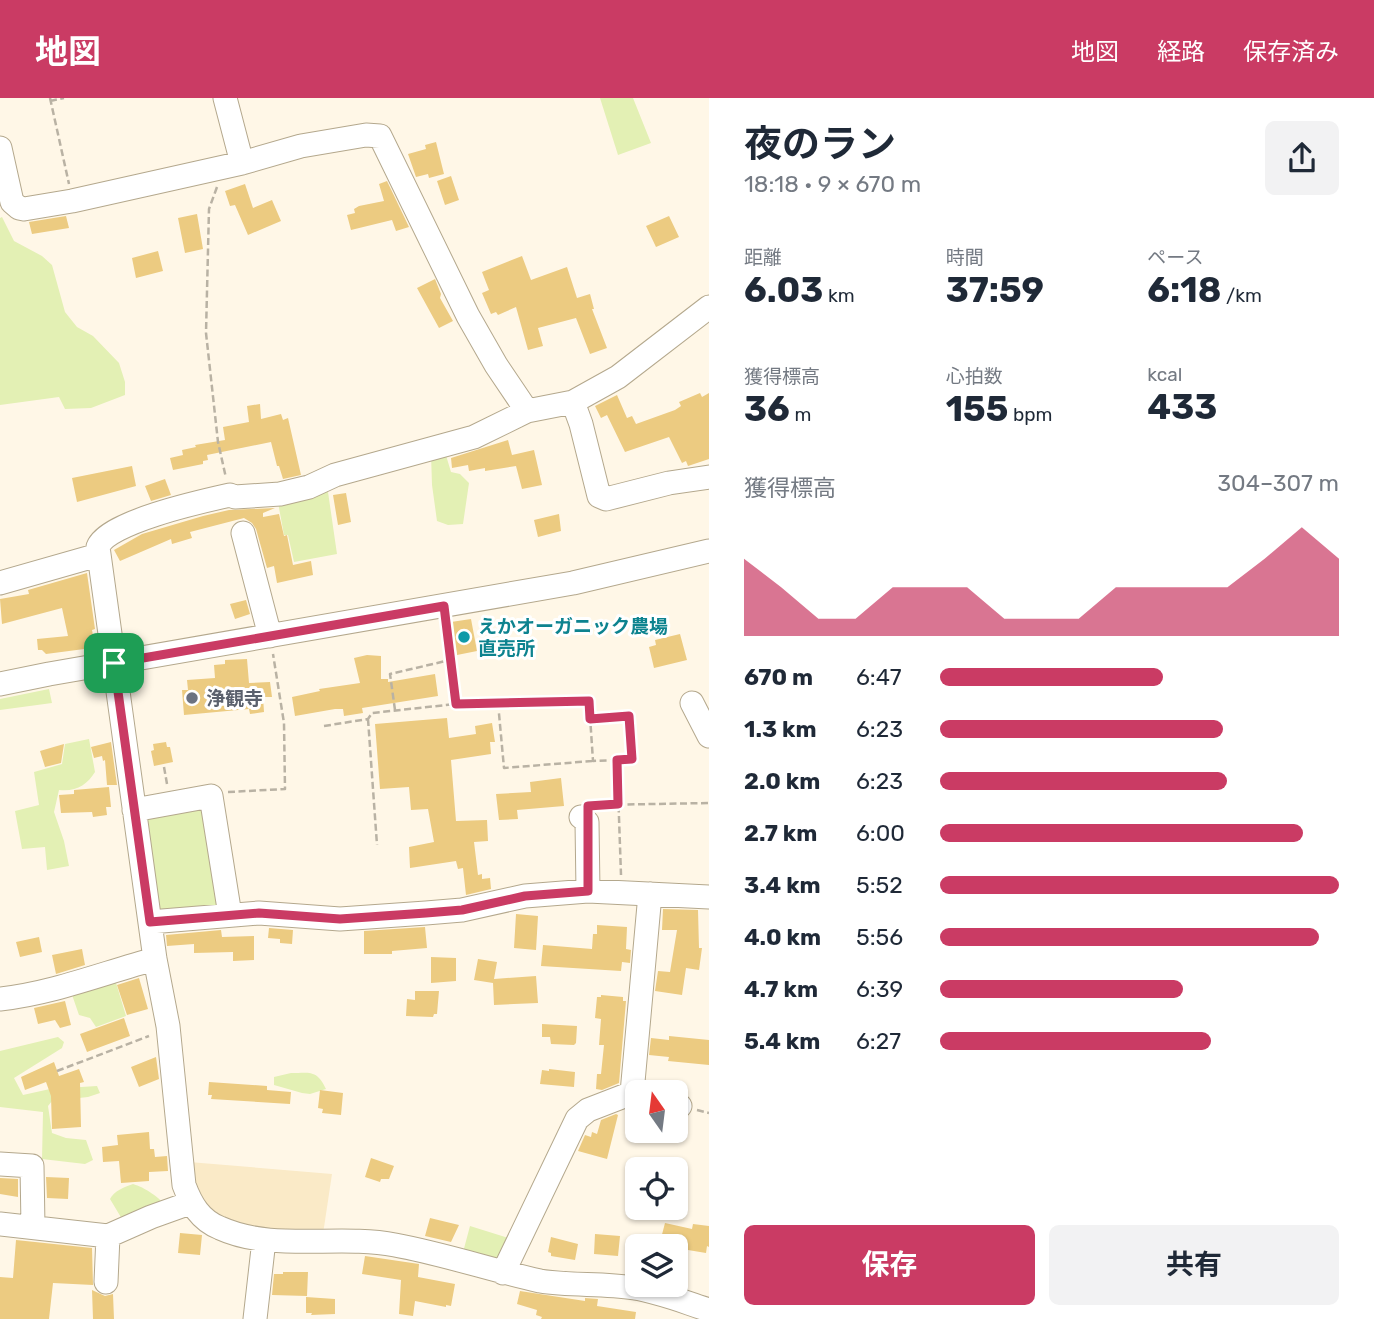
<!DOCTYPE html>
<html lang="ja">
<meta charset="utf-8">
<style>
body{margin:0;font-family:Rubik,"Noto Sans JP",sans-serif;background:#f2f2f3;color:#1f2937;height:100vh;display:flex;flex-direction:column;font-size:26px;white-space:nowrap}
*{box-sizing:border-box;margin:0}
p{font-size:23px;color:#747a83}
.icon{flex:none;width:38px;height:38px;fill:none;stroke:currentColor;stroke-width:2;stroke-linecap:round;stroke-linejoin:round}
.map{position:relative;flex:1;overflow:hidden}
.details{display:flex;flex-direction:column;background:#fff;width:665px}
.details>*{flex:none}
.needle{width:46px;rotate:346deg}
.tools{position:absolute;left:625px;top:982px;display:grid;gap:14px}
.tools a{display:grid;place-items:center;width:63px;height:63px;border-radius:10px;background:#fff;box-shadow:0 2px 5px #0004;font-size:35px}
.pin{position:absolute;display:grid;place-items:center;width:60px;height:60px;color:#fff;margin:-30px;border-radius:14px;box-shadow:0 4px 10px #0006}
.round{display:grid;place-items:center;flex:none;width:74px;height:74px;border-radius:10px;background:#f2f2f3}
.overview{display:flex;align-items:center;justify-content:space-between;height:119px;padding:0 35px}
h1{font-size:38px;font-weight:700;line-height:52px}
.figures{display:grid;grid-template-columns:repeat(3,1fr);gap:10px;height:119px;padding:7px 35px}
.figures div{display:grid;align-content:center}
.figures b{font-size:35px;font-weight:700}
.figures small{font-size:19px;font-weight:400}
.figures p{font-size:19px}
.chart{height:196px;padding:14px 35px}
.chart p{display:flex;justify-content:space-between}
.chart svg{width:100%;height:126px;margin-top:7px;fill:#ca3b64;opacity:.7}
.action{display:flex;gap:14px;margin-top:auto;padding:14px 35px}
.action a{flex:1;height:80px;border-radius:10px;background:#ca3b64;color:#fff;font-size:28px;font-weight:700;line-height:80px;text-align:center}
.action a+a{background:#f2f2f3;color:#1f2937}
ul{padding:0 35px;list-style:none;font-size:23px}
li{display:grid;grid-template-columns:112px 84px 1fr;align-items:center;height:52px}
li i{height:18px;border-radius:9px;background:#ca3b64}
header{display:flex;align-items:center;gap:42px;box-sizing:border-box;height:98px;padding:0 35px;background:#ca3b64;color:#fff}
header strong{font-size:33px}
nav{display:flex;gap:38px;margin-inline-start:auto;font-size:24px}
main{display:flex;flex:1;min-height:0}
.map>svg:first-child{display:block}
.built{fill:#faeac7}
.green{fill:#e3f0b4}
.building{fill:#eccb81}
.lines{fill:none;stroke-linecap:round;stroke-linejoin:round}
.minor-casing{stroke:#b4a88d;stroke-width:25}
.path{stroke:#b9b2a4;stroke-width:2.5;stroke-dasharray:7 3.5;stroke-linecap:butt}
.minor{stroke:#fff;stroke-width:23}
.route-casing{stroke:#fff;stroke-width:14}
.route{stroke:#ca3b64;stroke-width:9}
.culture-dot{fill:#0f9aa8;stroke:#fff;stroke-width:2.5}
.worship-dot{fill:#6b7280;stroke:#fff;stroke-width:2.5}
.labels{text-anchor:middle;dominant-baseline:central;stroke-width:6;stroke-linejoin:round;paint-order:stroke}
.culture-label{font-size:19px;font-weight:bold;fill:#0d838f;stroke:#fff;text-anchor:start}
.worship-label{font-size:19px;font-weight:bold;fill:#5b616d;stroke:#fff;text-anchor:start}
</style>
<header>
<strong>地図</strong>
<nav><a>地図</a><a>経路</a><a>保存済み</a></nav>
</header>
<main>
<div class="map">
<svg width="709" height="1221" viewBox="0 0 709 1221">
<rect width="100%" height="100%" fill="#fff7e7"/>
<!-- built -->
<path class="built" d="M189,1064l143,12 -9,60h-62l-43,-12 -24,-33z"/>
<!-- green -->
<path class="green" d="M600,0h33l18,45 -33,12z
M2,119l12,24 28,15 10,9 13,47 12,15 16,9 26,27 6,19v13l-34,13 -26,1 -6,-12 -59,8v-187z
M445,354l6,20 9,2 9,9 -6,41 -15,1 -11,-4 -5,-36 -1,-31z
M327,387l10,69 -43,8 -6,-27h-4l-7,-38z
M49,591l3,14 -52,7v-11z
M89,641l6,33c-8,13 -19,20 -36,18l-5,22 10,29 5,25 -22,4 -2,-23 -23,2 -7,-38 24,-6 -5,-33 28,-8 3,-20z
M206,703l20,110 -67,6 -19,-104z
M114,878l12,40 -30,11 -6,-9 -11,-3 -9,-26z
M58,939l6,5 -2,6 -48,30 9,17 27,-6 47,-3 3,7 -12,4 -36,4 -4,5 4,27 14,5 20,2 7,20 -8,4 -43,-5 1,-47 -43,-5v-56z
M291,975c18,0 26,-4 35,16l-16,5 -8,-1 -28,-8v-8z
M133,1086c11,3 28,14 34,24l-42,16 -15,-25c4,-8 14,-12 23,-15z
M470,1128l45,14 -9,20 -44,-4z"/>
<!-- building -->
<path class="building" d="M436,44l8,32 -15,4 -1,-4 -12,3 -8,-23 18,-5 -1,-4z
M451,78l8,24 -14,5 -8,-24z
M387,83l22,46 -13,4 -4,-11 -41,10 -4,-15 8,-2 -1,-4 5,-3 25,-5 -5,-17z
M245,86l8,24 19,-8 9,21 -33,14 -13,-30 -5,1 -5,-15z
M197,116l6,35 -18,4 -7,-35z
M66,118l3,12 -37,6 -3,-12z
M669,118l10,21 -23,10 -10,-21z
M158,153l5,20 -27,7 -4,-20z
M522,158l9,24 36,-13 10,31 13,-4 4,15h-2l15,39 -17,6 -14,-36 -38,10 5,18 -15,4 -12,-43 -18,8 -2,-3 -5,2 -9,-21 7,-3 -7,-18z
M435,181l6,15 -1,4 13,23 -14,7 -22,-40z
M700,295l2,4 7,-4v66l-21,7 -2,-5 -4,2 -13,-26 -44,15 -18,-37 -6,3 -6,-12 22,-11 10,23 5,-2 4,8 39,-14 6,-4 -2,-4z
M260,306l1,15 20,-5 2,6 5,-2 13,57 -18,4 -4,-13h-2l-6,-24 -64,13 1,5 -5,1v3l-30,6 -3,-12 13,-3 -1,-5 14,-3 -1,-2 30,-5 -2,-13 26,-5 -2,-16z
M508,342l4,15 22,-5 8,35 -20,4 -6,-23 -31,5v-3l-16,3 -1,-6 -16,3 -1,-10z
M132,368l4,20 -59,16 -5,-24z
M165,381l6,16 -20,6 -6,-15z
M346,395l5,29 -13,3 -5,-30z
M275,410l-12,5v4l16,-3 5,22 3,-1 6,30 18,-4 2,14 -36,8 -3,-17 -7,2 -11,-39 -4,-6 -8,-5 -54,14 2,6 -20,6 -1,-5 -51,22 -6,-11 28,-16 61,-18 26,-6z
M559,416l2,17 -23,6 -4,-17z
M87,475l8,56 -3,1 3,16 -3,2 -46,6 -4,-4h-4l-1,-11 31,-3 -6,-28 -60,16 -2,-25 29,-5 -1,-4z
M246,502l4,14 -15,5 -5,-15z
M471,521l6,32 -20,4 -6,-33z
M680,536l7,26 -33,8 -5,-21 7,-2 -1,-5z
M367,557l14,1v23h7v3l47,-8 3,22 -76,12 1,5 -19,3 -1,-7h-8l-40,7 -3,-19 28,-6 -1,-2 41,-6 -6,-25z
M247,561l2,24 21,-1 2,15h-9l1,15 -14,2 -1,-5 -65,6 -2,-25h6l-1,-10 28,-2 -1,-13 11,-1v-4z
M447,620l2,20 27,-4 -1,-8 17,-3 3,19h-5l1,12 -40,6 5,61 31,-1 1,21 -14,1 4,33 4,-1v5l8,-1 1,11 -25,6 -3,-27 -5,1 -2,-8 -46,7 -1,-21 25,-5 -6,-33 -17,1 -2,-23 -29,2 -5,-65z
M111,644l6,43h-10l-2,-25 -2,1 -1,-5 -8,2 -3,-11z
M166,644l1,5h3l3,15 -19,4 -3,-15 3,-1 -1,-6z
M64,646l-3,19 -16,4 -5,-16z
M561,680l3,28 -47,4 1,9 -19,1 -3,-26 35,-2 -1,-10z
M109,689l2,20h-5l1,8 -14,2 -1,-5 -31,1 -2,-18 15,-1v-4z
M663,811l35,1 1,38h3l-3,22 -13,-2 -4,27 -27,-4 3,-20 12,1 7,-42h-15z
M516,816l22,2 -2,34 -22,-2z
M597,827l30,2 -1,22 5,1 -1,13 -8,-1 -1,9 -80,-5 2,-21 49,4 1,-15h4z
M425,829l2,21 -35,3v3h-28v-23z
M269,830l24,2 -1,14 -12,-1v-4l-12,-1z
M221,832l1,7 32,-1v24l-21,1v-9l-39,1v-9l-27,2 -1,-11z
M39,839l3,15 -22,5 -4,-15z
M82,851l3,16 -29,9 -4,-19z
M431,859l25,1v23l-25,2z
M478,861l19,3 -3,17 42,-3 2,27 -44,2 -1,-22 -19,-3z
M139,880l9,31 -21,6 -10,-30z
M415,893h24l-2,23h-3l-1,3 -27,-1 1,-17 8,1z
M601,897l22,2v4h3l-7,82 -17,7 -6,-1 1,-15h4l3,-29h-5l2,-26 -6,-1 2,-21h4z
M65,903l6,24 -11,3 -5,-8 -17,4 -4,-16z
M124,920l6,18 -43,16 -7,-18z
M542,926l35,2 -1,17 -2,2 -23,-1 -1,-7h-8z
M669,938l40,4v25l-41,-4 1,-4 -20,-2 2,-17 18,2z
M156,959l3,22 -20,8 -8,-20z
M54,964l5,14 20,-7 5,13 -4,1 1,44 -29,2 -1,-33 -5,-14 -21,8 -4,-13z
M549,971l26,3 -1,15 -34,-3 2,-14 7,1z
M209,984l58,4v4l24,2 -1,12 -79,-5 1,-4h-4z
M320,992l23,3 -2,22 -19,-2 1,-4 -5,-1z
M616,1016l2,1 -11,44 -29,-8 7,-16 6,2 1,-5 5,2 4,-14z
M149,1034l1,17h4l1,8 12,-1 1,15 -19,1v9l-28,2 -2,-22 -16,1 -1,-15 16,-2 -1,-10z
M371,1060l23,8 -5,13h-8l-1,3 -15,-5z
M46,1079l23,1 -1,21 -21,-1z
M0,1080l18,1v18l-18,-3z
M430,1120l29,7 -8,17 -26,-6z
M665,1125l27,6 1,-5 16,2v21l-2,-1 -1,7 -30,-5v-2h-17z
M180,1135l22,2 -2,20 -22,-2z
M595,1136l25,2 -2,20 -24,-2z
M551,1139l27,7 -3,16 -24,-4v-3l-3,-1z
M16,1142l76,8 1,37 -40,-2 -4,36h-49v-42l13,1z
M365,1158l54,8 -1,13 37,7 -4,22 -5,-1v2l-31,-6 -2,15 -14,-2 2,-34 -39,-6z
M283,1174h25l-1,24 -35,-1 2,-21h9z
M92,1192l13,6 8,-2 1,25h-21z
M520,1193l65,10v-3l13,1 -1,7 39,6 -1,7h-94l1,-2 -6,-2 1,-5 -20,-6z
M306,1199l29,2v15l-24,1 1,-2h-6z"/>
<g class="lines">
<defs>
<path id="minor" d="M225,0l17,65
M0,50l12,54 7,6 5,1 48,-8 170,-38 59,-17 65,-11 14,1 88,180 28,49 31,46
M709,209l-91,70 -45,25 -46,9 -53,26 -139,38 -26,12 -29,7 -45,3 -5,-2c-27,6 -123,27 -132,52l57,412 13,67 16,159c7,19 16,35 36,43 53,24 118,6 175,17 49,9 96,25 145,36 31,5 63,2 94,7 26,4 50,14 75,22
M573,304l8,22 18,72 7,3 63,-16 40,-6
M243,435l27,103
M0,485l98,-28
M0,586l49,-10 524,-91 136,-32
M692,605l17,33
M134,712l77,-14 19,119
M581,719l6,5 1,69
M150,824l109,-9 81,6 86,-6 36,-3 63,-14 63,-5 121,6
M0,901c54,-6 103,-26 155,-40
M676,1007l4,1
M0,1066l32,2 1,61
M0,1126l108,12 43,-19 39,-14
M503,1175l74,-154 11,-9 44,-17 18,-199
M106,1184l2,-46
M255,1221l9,-79"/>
</defs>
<!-- minor casing -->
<use href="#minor" class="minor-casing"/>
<!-- path -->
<path class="path" d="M50,0l19,86
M50,3l14,-3
M217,89l-8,22 -3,124 12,109 8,36
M446,525l10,80
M498,605l6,65 88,-7
M395,612l-5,-36 60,-14
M368,621l9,126
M590,621l39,-3 3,43 -15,1
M324,628l44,-7 4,-6 84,-9 133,-3 4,60 24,-1 4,115
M164,669l3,17
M228,694l57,-3 -1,-66 -11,-69
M596,707l113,-2
M57,973l92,-35
M697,1012l12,3"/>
<!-- minor -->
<use href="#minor" class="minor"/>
</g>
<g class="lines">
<defs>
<path id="route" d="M444,508l12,98 133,-3 1,18 39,-3 3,43 -15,1 1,44 -30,2v85l-63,5 -63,14 -36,3 -86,6 -81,-6 -109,9 -36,-259z"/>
</defs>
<!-- route casing -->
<use href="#route" class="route-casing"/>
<!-- route -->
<use href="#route" class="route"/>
</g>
<!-- markers -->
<circle class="culture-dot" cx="464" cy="539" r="7"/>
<circle class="worship-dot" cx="192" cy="600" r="7"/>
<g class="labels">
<!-- culture labels -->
<g class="culture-label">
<text x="478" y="528">えかオーガニック農場<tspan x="478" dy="22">直売所</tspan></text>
</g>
<!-- worship labels -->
<g class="worship-label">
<text x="206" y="600">浄観寺</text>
</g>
</g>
</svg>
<div class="tools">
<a><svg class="needle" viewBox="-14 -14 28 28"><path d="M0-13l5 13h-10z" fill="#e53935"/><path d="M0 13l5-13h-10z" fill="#747a83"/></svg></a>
<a><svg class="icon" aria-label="locate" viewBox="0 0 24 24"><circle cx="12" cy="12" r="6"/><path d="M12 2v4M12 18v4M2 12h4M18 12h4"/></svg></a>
<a><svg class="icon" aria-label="layers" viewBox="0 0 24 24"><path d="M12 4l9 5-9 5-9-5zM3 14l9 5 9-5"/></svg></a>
</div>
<div class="pin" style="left:114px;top:565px;background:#1e9e55"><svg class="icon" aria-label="arrive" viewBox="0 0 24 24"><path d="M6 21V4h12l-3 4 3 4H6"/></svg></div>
</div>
<section class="details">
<div class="overview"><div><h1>夜のラン</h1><p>18:18 · 9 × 670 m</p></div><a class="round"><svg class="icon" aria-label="share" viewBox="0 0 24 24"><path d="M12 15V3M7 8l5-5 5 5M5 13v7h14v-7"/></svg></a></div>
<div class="figures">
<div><p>距離</p><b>6.03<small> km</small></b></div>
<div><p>時間</p><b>37:59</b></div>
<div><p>ペース</p><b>6:18<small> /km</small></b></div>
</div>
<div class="figures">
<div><p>獲得標高</p><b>36<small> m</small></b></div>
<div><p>心拍数</p><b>155<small> bpm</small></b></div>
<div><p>kcal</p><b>433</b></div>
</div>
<div class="chart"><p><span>獲得標高</span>304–307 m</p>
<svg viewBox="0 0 160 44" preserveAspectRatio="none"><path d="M0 44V17L10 27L20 38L30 38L40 27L50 27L60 27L70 38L80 38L90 38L100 27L110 27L120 27L130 27L140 17L150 6L160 17V44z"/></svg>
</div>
<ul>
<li><b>670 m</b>6:47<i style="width:56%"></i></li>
<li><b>1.3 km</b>6:23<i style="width:71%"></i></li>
<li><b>2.0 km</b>6:23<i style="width:72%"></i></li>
<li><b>2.7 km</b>6:00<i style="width:91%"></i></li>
<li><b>3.4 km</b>5:52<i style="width:100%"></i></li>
<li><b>4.0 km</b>5:56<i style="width:95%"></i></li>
<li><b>4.7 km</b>6:39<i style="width:61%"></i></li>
<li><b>5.4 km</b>6:27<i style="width:68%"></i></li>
</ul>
<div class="action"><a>保存</a><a>共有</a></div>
</section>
</main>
